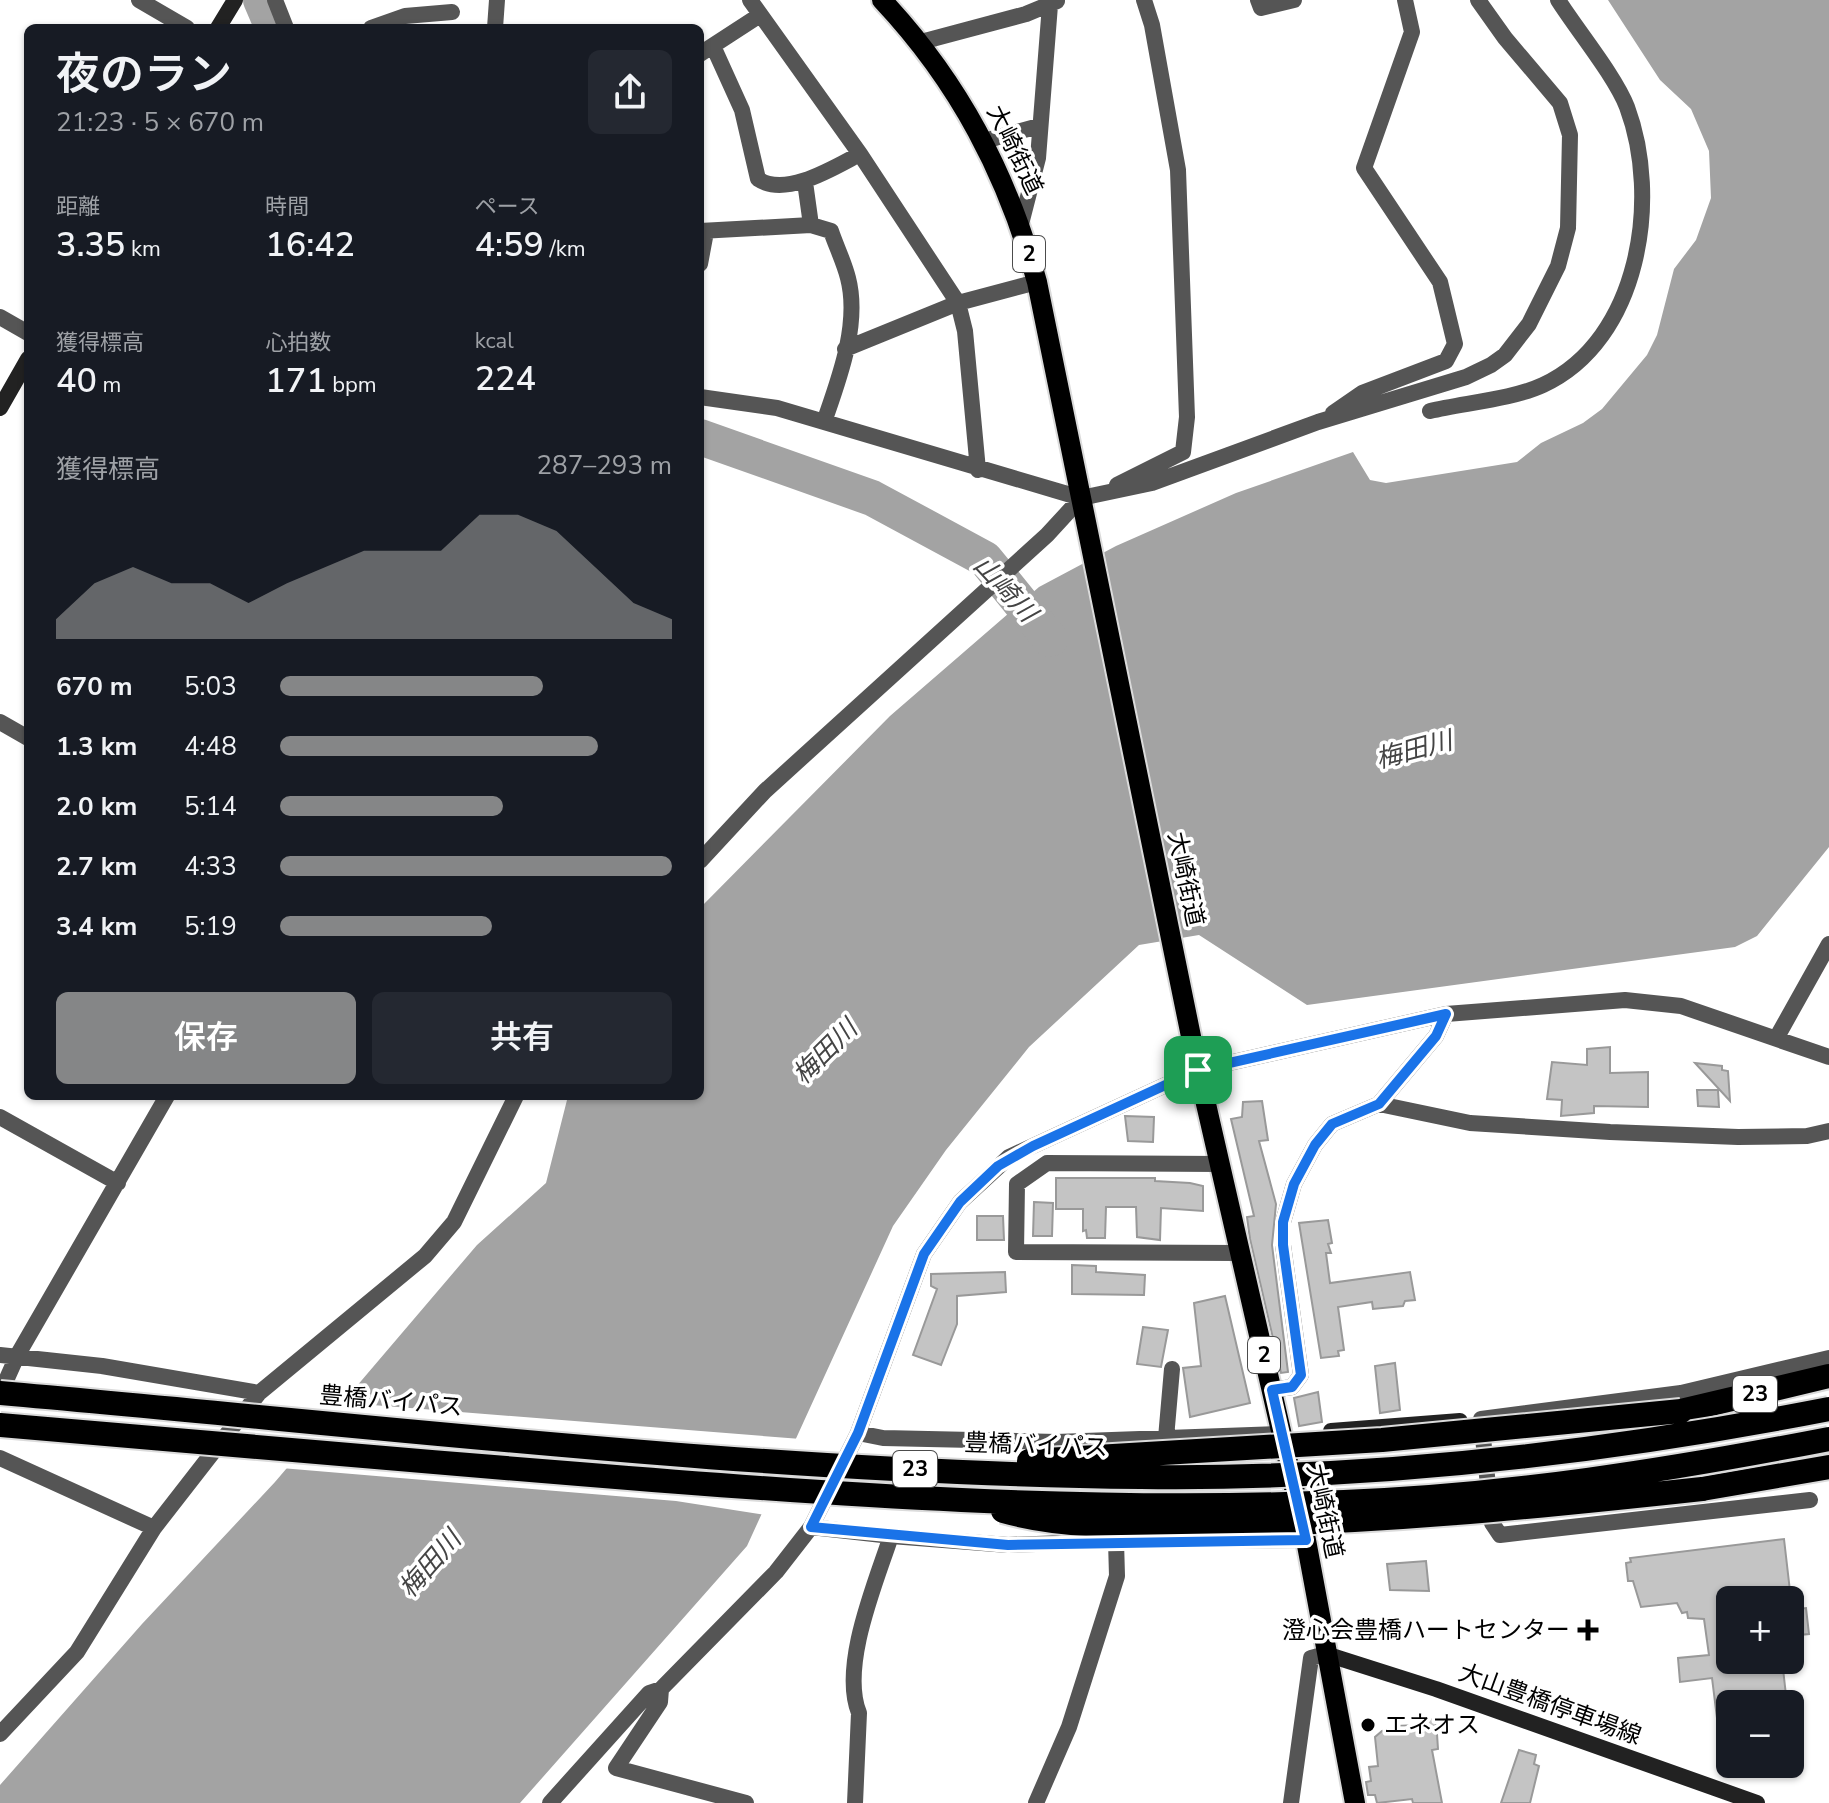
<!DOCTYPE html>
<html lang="ja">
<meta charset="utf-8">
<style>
body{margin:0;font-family:"Nunito Sans","Noto Sans JP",sans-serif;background:#242831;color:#f1f3f6;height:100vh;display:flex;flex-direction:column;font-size:30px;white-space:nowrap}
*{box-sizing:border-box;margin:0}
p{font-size:26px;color:#9ea1a6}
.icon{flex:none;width:44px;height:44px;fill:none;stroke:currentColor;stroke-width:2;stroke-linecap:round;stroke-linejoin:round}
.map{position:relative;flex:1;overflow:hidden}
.side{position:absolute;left:24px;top:24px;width:680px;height:1076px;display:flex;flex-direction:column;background:#171b24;border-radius:12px;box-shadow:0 2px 6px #0004}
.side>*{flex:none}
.controls{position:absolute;left:1716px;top:1586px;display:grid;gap:16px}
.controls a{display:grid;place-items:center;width:88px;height:88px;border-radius:12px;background:#171b24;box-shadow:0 2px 6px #0004;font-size:40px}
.pin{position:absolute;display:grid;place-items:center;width:68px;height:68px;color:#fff;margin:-34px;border-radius:16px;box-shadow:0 4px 12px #0006}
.round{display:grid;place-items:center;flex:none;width:84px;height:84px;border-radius:12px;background:#242831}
.head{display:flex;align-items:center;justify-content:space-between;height:136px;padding:0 32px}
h1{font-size:44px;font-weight:600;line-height:60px}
.figures{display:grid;grid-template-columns:repeat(3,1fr);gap:12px;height:136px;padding:8px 32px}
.figures div{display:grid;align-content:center}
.figures b{font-size:34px;font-weight:600}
.figures small{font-size:22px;font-weight:400}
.figures p{font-size:22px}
.chart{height:224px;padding:16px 32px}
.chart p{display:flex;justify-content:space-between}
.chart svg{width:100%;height:144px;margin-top:8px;fill:#858687;opacity:.7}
.action{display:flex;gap:16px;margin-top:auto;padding:16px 32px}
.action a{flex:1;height:92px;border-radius:12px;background:#858687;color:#fff;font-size:32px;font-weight:600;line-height:92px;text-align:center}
.action a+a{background:#242831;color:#f1f3f6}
ul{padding:0 32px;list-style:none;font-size:26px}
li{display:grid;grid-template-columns:128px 96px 1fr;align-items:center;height:60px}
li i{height:20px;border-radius:10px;background:#858687}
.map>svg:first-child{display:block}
.water{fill:#a3a3a3}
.pier{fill:#fff}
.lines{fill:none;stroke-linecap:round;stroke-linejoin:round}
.river{stroke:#a3a3a3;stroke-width:36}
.building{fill:#c4c4c4;stroke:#999;stroke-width:2}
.primary-casing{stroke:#dbdbdb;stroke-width:24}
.highway-casing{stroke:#dbdbdb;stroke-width:28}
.street{stroke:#555;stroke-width:16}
.secondary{stroke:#222;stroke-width:16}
.primary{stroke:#000;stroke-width:20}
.highway{stroke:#000;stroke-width:24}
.highway-bridge-casing{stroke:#dbdbdb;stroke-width:28;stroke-linecap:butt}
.highway-bridge{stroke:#000;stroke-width:24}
.route-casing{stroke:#fff;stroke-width:16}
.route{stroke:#1a73e8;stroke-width:10}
.poi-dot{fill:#000;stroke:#fff;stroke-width:3}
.labels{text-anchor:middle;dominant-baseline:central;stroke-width:7;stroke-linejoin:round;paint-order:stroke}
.shield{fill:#fff;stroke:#4c4c4c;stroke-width:2}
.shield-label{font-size:22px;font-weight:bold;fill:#000}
.street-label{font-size:24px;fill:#000;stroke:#fff}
.poi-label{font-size:24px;fill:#000;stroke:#fff;text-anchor:end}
.water-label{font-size:26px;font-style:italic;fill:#444;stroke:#fff}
</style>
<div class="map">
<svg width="1829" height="1803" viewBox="0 0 1829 1803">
<rect width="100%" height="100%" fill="#fff"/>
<!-- water -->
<path class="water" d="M1608,0h221v847l-72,89 -22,11 -428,58 -108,-70 -60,10 -110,102 -83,103 -53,76 -146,320 -227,257h-520v-18l142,-161 133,-142 202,-237 69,-62 22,-87h132v-188l190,-192 149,-129 77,-41 120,-53 117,-41 17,28 16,3 131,-21 24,-19 42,-20 19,-14 45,-54 10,-20 17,-66 22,-29 15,-42 -2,-47 -18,-42 -31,-29z"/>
<!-- pier -->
<path class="pier" d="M335,1402l466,37 -35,76 -90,-14 -395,-33z"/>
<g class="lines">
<!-- river -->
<path class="river" d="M261,0l12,28
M700,437l172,61 113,61 65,80"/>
</g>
<!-- building -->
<path class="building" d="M1610,1047v26l38,-1v35l-54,-1v7l-33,3 1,-16 -15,-1 5,-37 35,3v-16z
M1695,1063l27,3v4l6,1 2,30z
M1697,1090h21l1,17 -21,-1z
M1262,1101l6,39 -9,1 17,63 -4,41 16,127 -7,1 -31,-134 -3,-22 7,-1 -23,-97 11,-2 1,-15z
M1125,1116l29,1 -1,25 -25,-1z
M1056,1178h99v3l35,2 13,3v25l-42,-3 -1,32 -23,-3 -1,-30h-30l-1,31h-18l-1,-8 -3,1v-22h-27z
M1034,1202l19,1 -1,33h-19z
M977,1216h26l1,24h-27z
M1328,1220l4,23 -4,1 3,9h-5l4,30 80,-11 5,28 -10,1 -2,5 -30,3 -1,-7 -34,5 6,43 -6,1 1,5 -18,2 -22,-135z
M1072,1265l24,1v6l49,3 -1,20 -72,-1z
M1005,1272l1,20 -49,4v28l-16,41 -28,-10 24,-66 -6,-3v-12z
M1225,1296l25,107 -60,14 -7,-49 18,-2 -7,-63z
M1143,1327l25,3 -7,37 -24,-3z
M1395,1363l5,47 -20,3 -5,-47z
M1318,1392l4,30 -23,4 -5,-28z
M1784,1539l7,61h-61v60h52l5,44h-57v38h-10l-8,-64 -32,4 -2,-24 31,-3 -5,-36 -16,-1 -1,-6 -5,1 -5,-10 -36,4 -8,-26h-5l-2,-18 5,-1 -1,-4z
M1426,1561l3,30 -39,-1 -3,-26z
M1806,1608l3,26 -19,2v-26z
M1436,1719l2,30 -6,1 10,53h-29l-1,-4 -35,4 -2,-8h-7l-2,-13 5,-1 -2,-14 9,-1 -3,-29 7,-6 14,-2v-3l24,-1 -1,-5z
M1519,1750l17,5 -2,9 5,2 -9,37h-29z"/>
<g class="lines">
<defs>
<path id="primary" d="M882,0c77,82 125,174 155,282l158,774 111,484 49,263"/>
<path id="highway" d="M1681,1411l148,-35
M1702,1489l127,-22"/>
</defs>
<!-- primary casing -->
<use href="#primary" class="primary-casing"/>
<!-- highway casing -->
<use href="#highway" class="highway-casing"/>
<!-- street -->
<path class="street" d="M139,0l48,28
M275,0l11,28
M750,0l110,154 98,149 7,28 13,139
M1258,0l3,8 33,-8
M371,28l34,-12 47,-4
M495,28l2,-28
M921,42l105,-28 31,-13
M713,46l29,64 16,69c28,19 77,-12 102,-25
M700,54l60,-39
M984,141l55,-15
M805,182l6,43
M1021,224l17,-66 12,-153
M700,231l111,-6 20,6c5,15 13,31 17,47 12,46 -9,101 -24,144
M700,264l6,-32
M0,317l28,16
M845,349l113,-46 79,-21
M700,397l77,11 304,90 71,-15 166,-61 148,-45 25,-12 14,-10 24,-31 29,-58 10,-38 2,-93 -10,-32 -55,-65 -27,-38
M1430,411c34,-8 83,-12 113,-26 97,-45 118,-187 84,-278 -12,-31 -50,-77 -69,-107
M1333,413l29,-20 84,-32 9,-17 -15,-62 -76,-114 48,-136 -7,-32
M1117,485l66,-33 4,-35 -9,-247 -26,-145 -8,-25
M0,722l28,16
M700,861l65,-70 282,-256 34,-37
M1777,1037l52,-93
M1379,1104l91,19 140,9 128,5 69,-1 22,-5
M0,1117l118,66
M1220,1164l-173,-1 -30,21 -1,68 224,1
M0,1355l102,11 157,27
M1272,1390l20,-3 9,-12 -18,-130v-23l11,-38 21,-39 17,-21 47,-20 57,-68 10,-22
M0,1394l17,-38 150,-260
M858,1433l25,5 173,4 226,-8
M1166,1438l6,-69
M0,1458l154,70
M1810,1500l-310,35 -8,-12 -11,-104 200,-26 148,-35
M811,1527l80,9
M0,1734l77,-82 77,-124 105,-135 166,-137 29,-34 62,-126
M550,1803l99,-110 12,-4
M746,1803l-130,-35 44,-66 1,-13 115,-117 35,-45 47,-94 66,-179 36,-52 49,-45 189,-87 248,-56 179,-14 56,6 148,51
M855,1803l4,-90c-19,-47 17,-131 32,-177l117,9 108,-4
M1036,1803l33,-76 48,-151 -1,-35 190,-1
M1291,1803l20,-145 15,-4"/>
<!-- secondary -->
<path class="secondary" d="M218,28l17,-28
M0,408l28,-49
M1331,1431l129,-10
M1326,1654l110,35 321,114"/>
<!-- primary -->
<use href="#primary" class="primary"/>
<!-- highway -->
<use href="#highway" class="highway"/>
<defs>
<path id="highway-bridge" d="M0,1393c380,33 760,80 1141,84 231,3 462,-24 688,-68
M0,1425c193,18 386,33 579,49 255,21 510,39 765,28 163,-6 325,-32 485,-63
M1029,1461l353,-21 299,-29
M1003,1511c64,18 134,14 200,14 167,-1 333,-18 499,-36"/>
</defs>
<!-- highway-bridge casing -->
<use href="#highway-bridge" class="highway-bridge-casing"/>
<!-- highway-bridge -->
<use href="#highway-bridge" class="highway-bridge"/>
</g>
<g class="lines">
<defs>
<path id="route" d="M1446,1014l-10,22 -57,68 -47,20 -17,21 -21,39 -11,38v23l18,130 -9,12 -20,3 34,150 -298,5 -197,-18 47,-94 66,-179 36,-52 38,-36 35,-20 165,-76z"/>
</defs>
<!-- route casing -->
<use href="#route" class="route-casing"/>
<!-- route -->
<use href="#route" class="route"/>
</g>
<!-- markers -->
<g class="poi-dot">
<path d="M1584 1618h8v8h8v8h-8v8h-8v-8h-8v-8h8z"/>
<circle cx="1368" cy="1725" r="8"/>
</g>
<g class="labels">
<!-- shield labels -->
<g class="shield">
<rect x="1013" y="236" width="32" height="36" rx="6"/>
<rect x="1248" y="1337" width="32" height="36" rx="6"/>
<rect x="1733" y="1376" width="44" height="36" rx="6"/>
<rect x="893" y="1451" width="44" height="36" rx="6"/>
</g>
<g class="shield-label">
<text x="1029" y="254">2</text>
<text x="1264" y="1355">2</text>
<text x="1755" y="1394">23</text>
<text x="915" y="1469">23</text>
</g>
<!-- street labels -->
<g class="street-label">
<text transform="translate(1015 150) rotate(64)">大崎街道</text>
<text transform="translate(1186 879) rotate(78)">大崎街道</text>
<text transform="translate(391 1401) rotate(5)">豊橋バイパス</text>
<text transform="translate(1036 1445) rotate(2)">豊橋バイパス</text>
<text transform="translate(1325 1511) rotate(78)">大崎街道</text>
<text transform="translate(1550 1704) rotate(20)">大山豊橋停車場線</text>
</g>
<!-- poi labels -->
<g class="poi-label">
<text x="1570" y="1630">澄心会豊橋ハートセンター</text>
<text x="1384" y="1725" text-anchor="start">エネオス</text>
</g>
<!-- water labels -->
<g class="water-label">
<text transform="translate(1005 589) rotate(47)">山崎川</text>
<text transform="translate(1414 750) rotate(-15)">梅田川</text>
<text transform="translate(825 1052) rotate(-45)">梅田川</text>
<text transform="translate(430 1564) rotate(-49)">梅田川</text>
</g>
</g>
</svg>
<div class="controls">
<a>+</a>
<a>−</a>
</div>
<div class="pin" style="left:1198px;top:1070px;background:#1e9e55"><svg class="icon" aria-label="arrive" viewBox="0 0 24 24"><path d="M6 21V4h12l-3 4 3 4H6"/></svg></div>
<section class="side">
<div class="head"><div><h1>夜のラン</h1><p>21:23 · 5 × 670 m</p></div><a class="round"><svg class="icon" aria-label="share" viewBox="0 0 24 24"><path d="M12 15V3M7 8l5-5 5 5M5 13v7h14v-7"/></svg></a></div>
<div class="figures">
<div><p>距離</p><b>3.35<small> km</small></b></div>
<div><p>時間</p><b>16:42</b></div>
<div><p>ペース</p><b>4:59<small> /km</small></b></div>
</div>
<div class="figures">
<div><p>獲得標高</p><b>40<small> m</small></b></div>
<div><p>心拍数</p><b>171<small> bpm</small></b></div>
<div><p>kcal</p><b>224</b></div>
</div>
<div class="chart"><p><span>獲得標高</span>287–293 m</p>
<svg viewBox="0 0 160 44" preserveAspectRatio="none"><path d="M0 44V38L10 27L20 22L30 27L40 27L50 33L60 27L70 22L80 17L90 17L100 17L110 6L120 6L130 11L140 22L150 33L160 38V44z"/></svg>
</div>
<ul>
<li><b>670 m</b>5:03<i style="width:67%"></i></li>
<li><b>1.3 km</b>4:48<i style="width:81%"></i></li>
<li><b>2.0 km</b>5:14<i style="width:57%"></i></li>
<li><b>2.7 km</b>4:33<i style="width:100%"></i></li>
<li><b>3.4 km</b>5:19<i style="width:54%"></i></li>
</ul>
<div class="action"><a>保存</a><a>共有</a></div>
</section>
</div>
